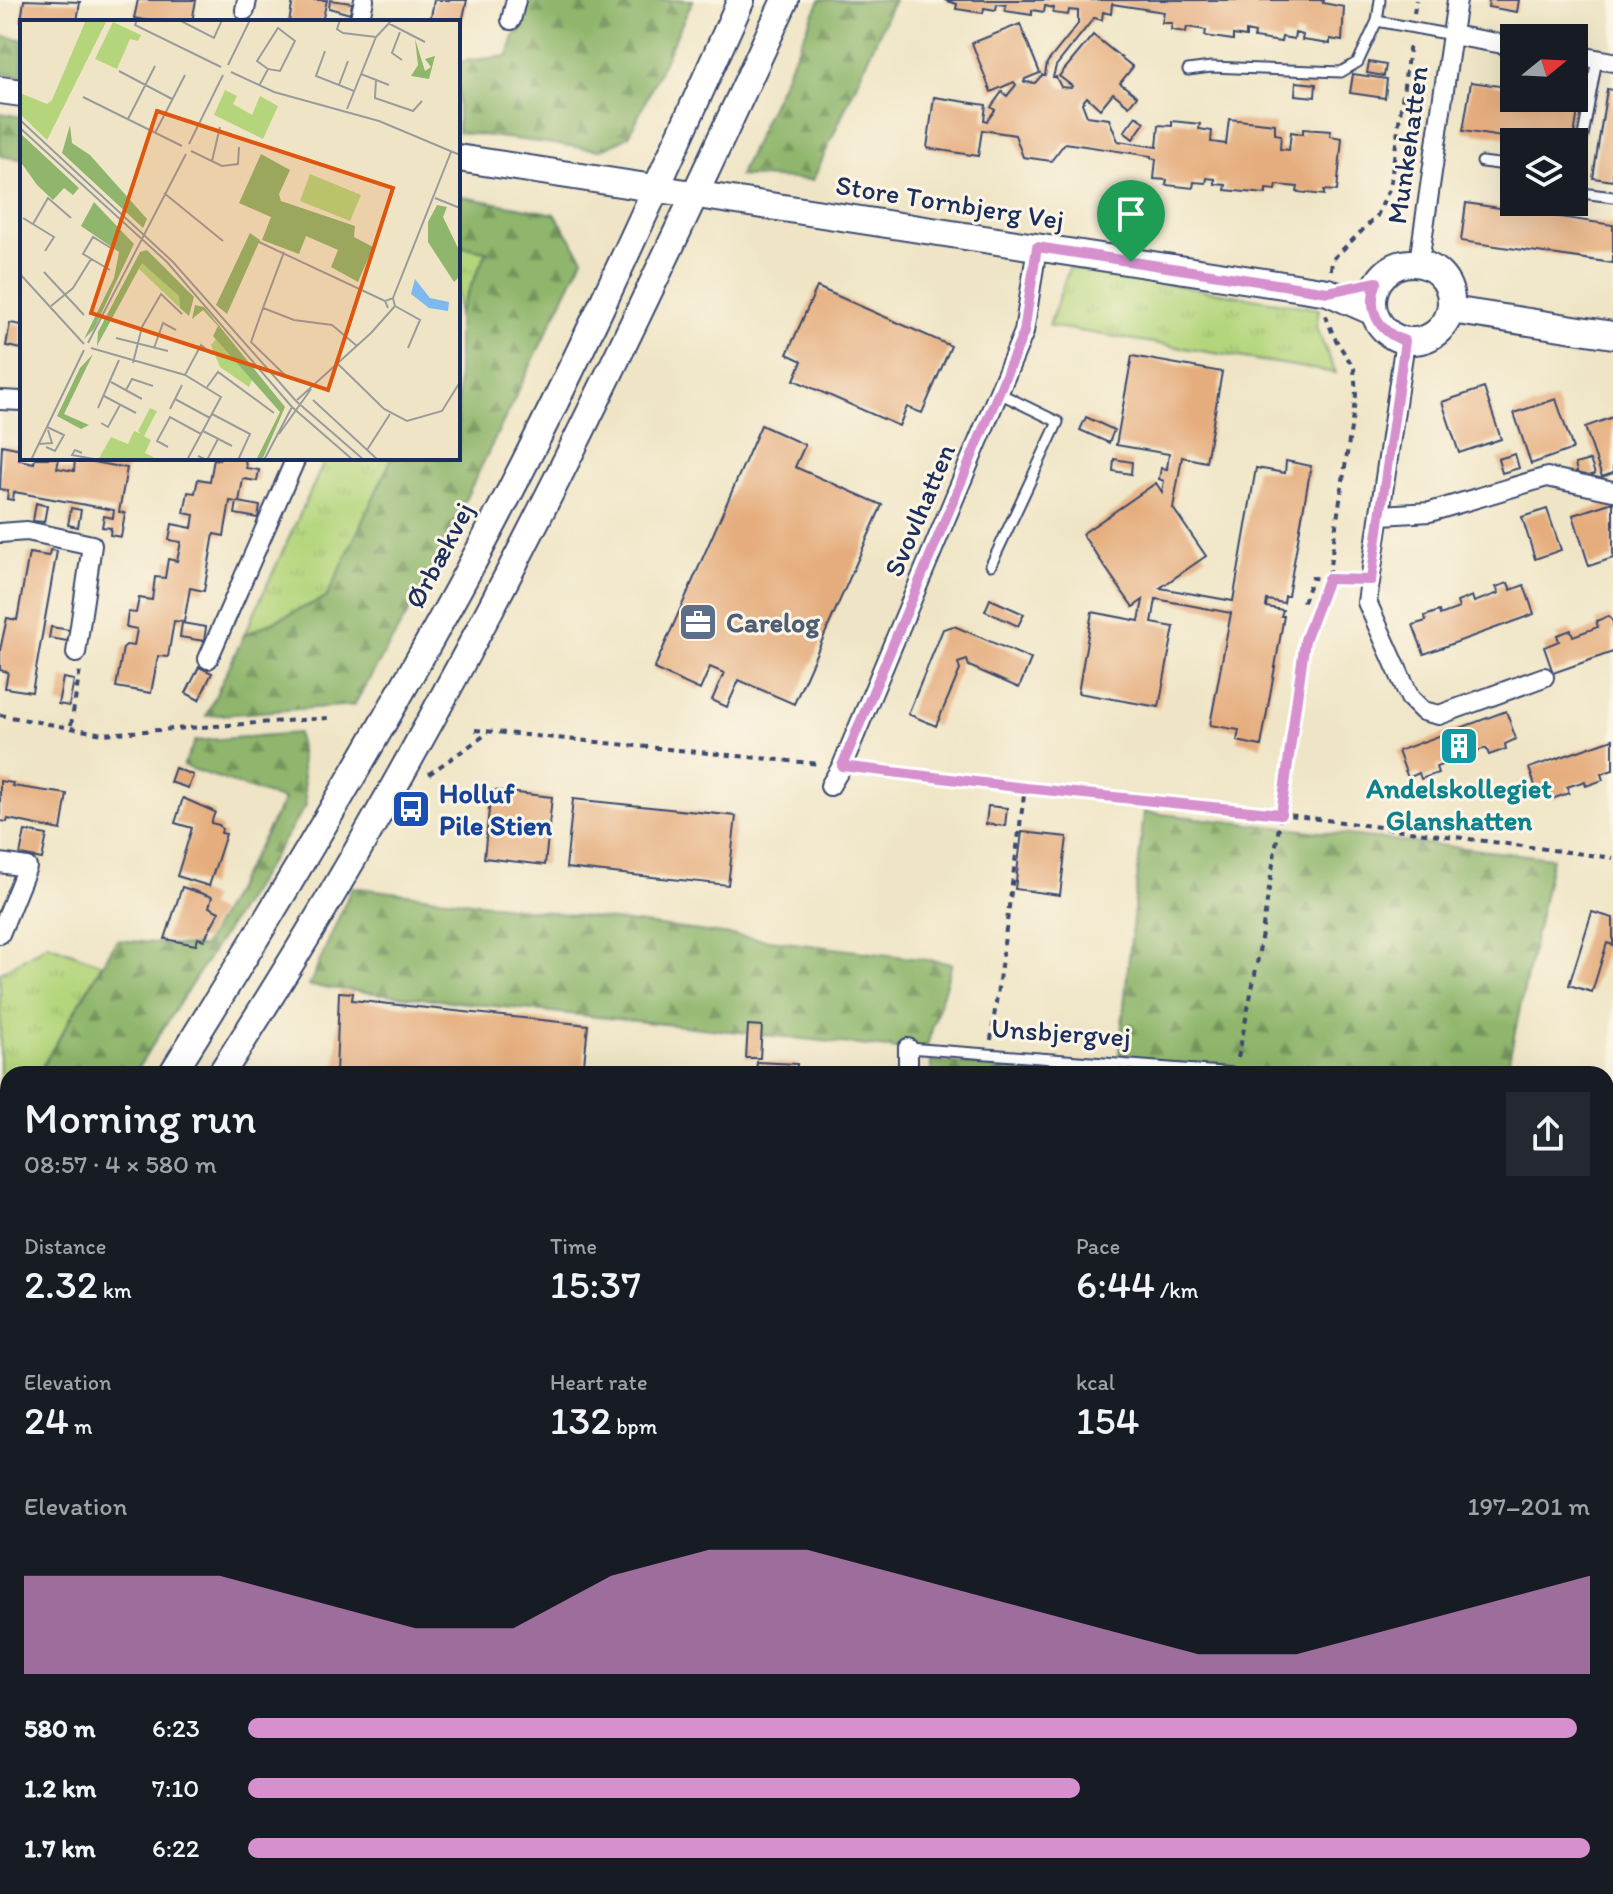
<!DOCTYPE html>
<meta charset="utf-8">
<style>
body{margin:0;font-family:Itim,sans-serif;background:#242831;color:#f1f3f6;height:100vh;display:flex;flex-direction:column;font-size:30px;white-space:nowrap}
*{box-sizing:border-box;margin:0}
p{font-size:26px;color:#9ea1a6}
.icon{flex:none;width:44px;height:44px;fill:none;stroke:currentColor;stroke-width:2;stroke-linecap:round;stroke-linejoin:round}
.map{position:relative;flex:1;overflow:hidden}
.details{position:absolute;left:0px;top:1066px;width:1614px;height:828px;display:flex;flex-direction:column;background:#171b24;border-radius:24px 24px 0 0;box-shadow:0 8px 32px #0002}
.details>*{flex:none}
.needle{width:52px;rotate:72deg}
.fabs{position:absolute;left:1500px;top:24px;display:grid;gap:16px}
.fabs a{display:grid;place-items:center;width:88px;height:88px;border-radius:0px;background:#171b24;box-shadow:0 8px 32px #0002;font-size:40px}
.pin{position:absolute;display:grid;place-items:center;width:68px;height:68px;color:#fff;margin:-82px -34px;border-radius:50% 50% 50% 0;rotate:-45deg;box-shadow:0 0 8px #0007}
.pin .icon{rotate:45deg}
.round{display:grid;place-items:center;flex:none;width:84px;height:84px;border-radius:0px;background:#242831}
.head{display:flex;align-items:center;justify-content:space-between;height:136px;padding:0 24px}
h1{font-size:44px;font-weight:600;line-height:60px}
.stats{display:grid;grid-template-columns:repeat(3,1fr);gap:12px;height:136px;padding:8px 24px}
.stats div{display:grid;align-content:center}
.stats b{font-size:40px;font-weight:600}
.stats small{font-size:22px;font-weight:400}
.stats p{font-size:22px}
.chart{height:224px;padding:16px 24px}
.chart p{display:flex;justify-content:space-between}
.chart svg{width:100%;height:144px;margin-top:8px;fill:#d690ce;opacity:.7}
ul{padding:0 24px;list-style:none;font-size:26px}
li{display:grid;grid-template-columns:128px 96px 1fr;align-items:center;height:60px}
li i{height:20px;border-radius:10px;background:#d690ce}
.map>svg:first-child{display:block}
.grass{fill:url(#grass-tufts);stroke:#68826d;stroke-width:2}
.forest{fill:url(#forest-firs);stroke:#557265;stroke-width:2}
.building{fill:#e5ad7e}
.lines{fill:none;stroke-linecap:round;stroke-linejoin:round}
.lane-casing{stroke:#3b4a6e;stroke-width:13}
.street-casing{stroke:#3b4a6e;stroke-width:22}
.secondary-casing{stroke:#3b4a6e;stroke-width:30}
.path{stroke:#3b4a6e;stroke-width:4;stroke-dasharray:6 6;stroke-linecap:butt}
.lane{stroke:#fff;stroke-width:9}
.street{stroke:#fff;stroke-width:18}
.secondary{stroke:#fff;stroke-width:26}
.route-casing{stroke:#fff;stroke-width:16}
.route{stroke:#d690ce;stroke-width:10}
.labels{text-anchor:middle;dominant-baseline:central;stroke-width:6;stroke-linejoin:round;paint-order:stroke}
.street-label{font-size:28px;fill:#1b2f5e;stroke:#fcf5e5}
.service-label{font-size:28px;font-weight:bold;fill:#4e5e75;stroke:#fcf5e5;text-anchor:start}
.culture-label{font-size:28px;font-weight:bold;fill:#0d838f;stroke:#fcf5e5}
.transit-label{font-size:28px;font-weight:bold;fill:#164399;stroke:#fcf5e5;text-anchor:start}
.inset-road{fill:none;stroke:#9a9c9c;stroke-width:2}
.view{fill:#de5710;fill-opacity:0.15;stroke:#de5710;stroke-width:4}
.inset-edge{fill:none;stroke:#1b2f5e;stroke-width:4}
</style>
<div class="map">
<svg width="1613" height="1894" viewBox="0 0 1613 1894">
<defs>
<pattern id="grass-tufts" width="24" height="20" patternUnits="userSpaceOnUse" patternTransform="scale(2)"><rect width="24" height="20" fill="#b4d57c"/><path d="M3 7l-1-3M5 7V3M7 7l1-3M15 17l-1-3M17 17v-4M19 17l1-3" fill="none" stroke="#9ab76e"/></pattern>
<pattern id="forest-firs" width="22" height="20" patternUnits="userSpaceOnUse" patternTransform="scale(2)"><rect width="22" height="20" fill="#8fb66c"/><path d="M5 1l3.5 6h-7zM16 11l3.5 6h-7z" fill="#74945c"/></pattern>
</defs>
<rect width="100%" height="100%" fill="#fcf5e5"/>
<filter id="ink" filterUnits="userSpaceOnUse"><feTurbulence type="fractalNoise" baseFrequency=".0125" numOctaves="2"/><feDisplacementMap in="SourceGraphic" scale="16" xChannelSelector="R" yChannelSelector="G"/><feConvolveMatrix kernelMatrix="1 2 1 2 8 2 1 2 1" color-interpolation-filters="sRGB"/></filter>
<filter id="wash" filterUnits="userSpaceOnUse"><feTurbulence type="fractalNoise" baseFrequency=".006" numOctaves="4" result="noise"/><feDisplacementMap in="SourceGraphic" scale="32" xChannelSelector="R" yChannelSelector="G"/><feGaussianBlur stdDeviation="1.8" result="paint"/><feColorMatrix in="noise" values="0 0 0 0 0 0 0 0 0 0 0 0 0 0 0 0 0 1.4 0 .05"/><feComposite in="paint" operator="in"/></filter>
<g filter="url(#wash)">
<rect width="100%" height="100%" fill="#efe5c6"/>
<!-- grass -->
<path class="grass" d="M458,246l29,5 -29,63z
M1069,268l250,41 -3,19 20,45 -287,-47z
M326,458h66l-65,139 -83,38z
M48,944l54,20 -64,110h-30v51l-8,14v-166z"/>
<!-- forest -->
<path class="forest" d="M525,0h168l-64,136 -28,14 -143,-18v-70l50,-6z
M820,0h74l-81,180 -74,-4z
M0,36l22,3v37l-22,-3z
M0,113l22,4v42l-22,-3z
M458,196l97,18 28,44 -164,336 -65,111 -148,11 38,-81 83,-38 65,-139h66v-144l29,-63 -29,-5z
M298,733l8,72 -172,269h-96l79,-134 86,7 81,-147 -101,-34 12,-25z
M1144,812l408,46 -46,216h-389z
M352,887l600,76 -27,89 -616,-66z
M931,1061h1l143,13h-144z
M8,1125v148l-8,12v-146z"/>
<g id="blocks">
<!-- building -->
<path class="building" d="M24,0l56,2 -3,20 -56,-1z
M138,0h58l-4,22h-37l-21,-4z
M293,0h34l-5,22h-33z
M330,0l22,3 -2,11 -21,-6z
M434,0h33l-8,36 -1,-14h-28z
M944,0h380l-1,3 21,4 -2,34 -12,-2v5l-28,-4 1,-5 -8,-2 -1,6 -12,-2 -1,5 -27,-4 1,-5 -9,-2v6l-13,-2v5l-28,-4 1,-6 -19,-3 -1,5 -15,-2 1,-7h-10l2,-11 -52,-8 -1,10 -8,-2 -1,8 -8,-2 -38,48 -3,11h3l5,10 10,1 1,-2 -13,-10 34,-41 40,32 -13,16 17,13 -8,10 -16,-13 -13,16 -13,-12 -5,6 5,13 22,3 9,22 39,6 2,-22 13,1v-5l28,3 -1,5 13,2 -1,11 15,2 3,-25 46,5v10l6,1 -1,14 9,1 2,-18 12,2v-5l28,2 -1,5 12,2 -5,53 -13,-1v5l-27,-3 1,-5 -21,-2 -1,5 -10,-1v5l-41,-4 1,-5 -11,-1v-5l-8,-1 -1,5 -12,-1 -1,6 -27,-3 1,-5 -13,-1 2,-20 -5,-1v-2l-86,-13 -14,18 -28,-4 -8,-22 -33,-5 -4,26 -51,-8 7,-51 52,8 -2,15 3,1 8,-11 -4,-3 11,-15 5,4 9,-11 -2,-3 -23,10 -19,-49 48,-19 20,49 -15,6 -1,3 11,1 7,-8h3l2,-12 31,-39v-13l-9,-1 -1,5 -15,-2 1,-5 -9,-2 -1,6 -12,-2v5l-27,-4 1,-6 -9,-1 -1,6 -12,-2 -1,5 -27,-4 1,-5z
M1489,0h30l-2,12 -29,-5z
M1369,62l17,3 -2,11 -17,-3z
M1353,74l34,5 -2,19 -35,-5z
M1296,82l20,2 -1,13 -20,-2z
M1471,82l43,6v10h66l-7,44h-39l-71,-11z
M1607,89l6,1v91l-20,-3z
M1136,116l9,6 -12,17 -9,-7z
M1466,203l147,22v38l-152,-22z
M817,287l134,59 -29,67 -15,-6 -8,19 -105,-46 8,-19 -15,-7z
M10,323l12,2v24l-16,-3z
M1132,356l90,16 -16,90 -24,-5 -9,51 33,48 -46,32 73,13 23,-133 29,5 1,-12 25,5 -23,130h-3l-1,7 -17,-3 -1,7 17,3 -2,6h3l-23,130 -24,-5 2,-11 -29,-5 21,-112 -75,-14 -4,24 22,4 -15,80 -81,-14 14,-81 47,9 4,-21 -10,7 -51,-73 74,-51 6,9 2,-11 -5,-2 2,-11 6,1 2,-15 -53,-9z
M1484,388l17,51 -42,14 -17,-51z
M1556,399l17,50 -42,15 -17,-51z
M1086,417l28,13 -5,13 -29,-13z
M1613,417v56l-11,4 -17,-50z
M761,425l44,20 -10,22 87,38 -88,199 -55,-24 -12,27 -15,-7 12,-27 -14,-6 -10,23 -46,-21z
M2,445l19,4 -2,11 15,3 1,-5h21l3,1 -2,9 17,3 1,-12 52,9 -8,44 6,1 -4,24 -11,-2 1,-7 -9,-1 2,-11 9,2 1,-8 -100,-18 -1,8 -6,-1 1,-8 -8,-2z
M1515,454l4,14 -17,5 -4,-14z
M219,458h26l1,10 13,2 -2,11 -14,-2 -4,23 21,4 -2,12 -23,-4 2,-12 -7,-1 -6,35 -10,-2 -10,57 -14,-3 -6,34 -10,-1 -6,36 -10,-1 -7,37 -35,-6 7,-39 3,-3 8,1 3,-17 -11,-2 2,-15 8,1 3,-15 13,2 3,-23 10,1 3,-19 9,2 4,-19 -12,-2 3,-16 20,4 2,-13 -10,-2 4,-21 7,1 3,-14 12,2 4,-22 5,1z
M1114,459l18,3 -1,12 -18,-3z
M1590,460l5,14 -16,5 -4,-15z
M1613,502v56l-24,8 -16,-51z
M36,503l11,3 -3,16 -11,-1z
M71,508l10,2 -3,17 -10,-2z
M1547,509l14,41 -26,9 -13,-42z
M50,550l7,1 -25,141 -27,-4 3,-16 -8,-2v-20l7,-32 10,2 12,-67 20,3z
M1508,583l3,7 13,-5 10,29 -110,40 -11,-29 13,-4 -1,-5 14,-5 1,4 19,-7 -2,-6 15,-6 2,6 25,-9 -3,-6z
M990,599l34,15 -6,12 -33,-15z
M1609,616l4,6v30l-60,21 -9,-26 15,-6 -2,-6 14,-5 2,6 25,-9 -2,-6z
M182,623l24,4 -2,14 -24,-4z
M954,626l77,33 -12,29 -50,-22 -2,-6 -9,3 2,7 -24,56 -28,-12 35,-85z
M51,627l19,3 -2,11 -19,-3z
M199,667l13,6 -13,27 -13,-7z
M63,678l11,2 -5,26 -11,-2z
M1506,711l10,28 -11,5 1,5 -17,6 -3,-7 -18,6 2,6 -14,5 -1,-5 -19,7 2,6 -17,6 -2,-6 -11,5 -10,-27z
M1613,739v31l-12,4 2,6 -17,6 -1,-5 -18,6 2,6 -17,6 -2,-6 -11,4 -10,-29z
M175,768l18,7 -5,13 -18,-6z
M0,781l13,2 -1,3 55,8 -6,36 -53,-11 -1,3 -7,-1z
M491,790l61,7 -7,68 -61,-7z
M183,798l32,14 -4,11 8,2 3,4 -1,4 5,1 -17,52 -32,-10 15,-48 -17,-5z
M573,799l163,17 -8,69 -162,-17z
M988,806l19,2 -2,18 -19,-2z
M25,831l22,4 -5,24 -22,-4z
M1022,832l45,5 -7,58 -45,-6z
M182,887l30,10 -3,10 10,5 -15,28 -6,-2 -2,7 -31,-6z
M1592,912l21,6v27l-6,-2 -15,49 -23,-7z
M339,992l14,1 -1,7 236,25 -5,49h-247z
M748,1025l14,1 -2,32h-14z
M757,1062l40,2v10h-41z
M1606,1242l7,1v71h-7z
M1606,1354h7v71l-7,-1z
M1606,1509l7,3v71h-7z
M66,1886h50l-1,8h-51z
M610,1886h31l-2,8h-31z
M1270,1886h132l-1,8h-132z
M1445,1886h33l-1,8h-33z
M1551,1886h56l-1,8h-55z
M919,1887l50,5v2h-51z"/>
</g>
</g>
<g filter="url(#ink)">
<use href="#blocks" fill-opacity="0" stroke="#3b4a6e" stroke-width="2"/>
<g class="lines">
<defs>
<path id="lane" d="M1380,0l-3,21 75,14
M1188,70l23,-3 130,5 17,-10 19,-41
M1482,162l32,4
M1574,186l23,-127
M1574,192l39,5
M991,565l67,-143 -59,-29
M908,1048l327,25
M1606,1190l7,-12
M522,1894l2,-8
M1236,1894l1,-8"/>
<path id="street" d="M245,10l2,-10
M511,20l5,-20
M359,22l5,-22
M1452,35l62,11
M1574,55l39,7
M1419,262l38,-262
M1405,341l-38,261 43,96 13,13 16,4 105,-38
M0,400l22,1
M1382,515l48,-3 117,-35 66,14
M0,533l27,-2 65,14 -16,108
M208,659l88,-201
M830,786l12,-20 182,-434 13,-85
M0,863l27,4 -27,67
M908,1074v-26
M0,1559l8,-16
M445,1894l4,-8
M804,1894l2,-8"/>
<path id="secondary" d="M0,90l22,3
M458,158l870,134 46,20
M1373 302a39 39 0 1 1 78 0a39 39 0 1 1-78 0Z
M1451,310l162,25
M172,1074c100,-161 198,-323 289,-490 103,-189 192,-387 280,-584
M221,1074c220,-340 396,-707 564,-1074
M0,1343l8,-12
M0,1416l8,-13
M0,1771l8,5
M195,1886l14,8"/>
</defs>
<!-- lane casing -->
<use href="#lane" class="lane-casing"/>
<!-- street casing -->
<use href="#street" class="street-casing"/>
<!-- secondary casing -->
<use href="#secondary" class="secondary-casing"/>
<!-- path -->
<path class="path" d="M1414,13l2,-13
M1331,270l1,-10 45,-44 13,-29 20,-145
M1303,602l9,-24 41,2
M0,715l103,19 225,-16
M71,725l9,-55
M475,730l345,34
M861,768l164,20 256,26 332,44
M429,774l59,-41
M991,1040l34,-252
M1238,1058l19,-94 24,-150 24,-174 22,-55 29,-190 -2,-27 -20,-31 -9,-23
M1606,1124l7,1
M1606,1784l7,4
M1180,1894l1,-8
M1425,1894l1,-8"/>
<!-- lane -->
<use href="#lane" class="lane"/>
<!-- street -->
<use href="#street" class="street"/>
<!-- secondary -->
<use href="#secondary" class="secondary"/>
</g>
</g>
<g class="lines" filter="url(#ink)">
<defs>
<path id="route" d="M1037,247l291,45 49,-10c-11,27 1,50 28,59l-34,239 -43,-1 -23,61 -24,174 -256,-26 -183,-22 182,-434z"/>
</defs>
<!-- route casing -->
<use href="#route" class="route-casing"/>
<!-- route -->
<use href="#route" class="route"/>
</g>
<!-- icons -->
<defs>
<symbol id="office-square" viewBox="-11 -11 22 22"><rect x="-9" y="-9" width="18" height="18" rx="4" fill="#5c6f8a" stroke="#fcf5e5"/><path d="M-6-3h4V-5.5h4V-3h4V5H-6ZM-1-4.5V-3h2v-1.5ZM-6 0V1H6V0Z" fill="#fff"/></symbol>
<symbol id="building-square" viewBox="-11 -11 22 22"><rect x="-9" y="-9" width="18" height="18" rx="4" fill="#0f9aa8" stroke="#fcf5e5"/><path d="M-4-6H4V6H1V3H-1V6H-4ZM-2.5-4.3h1.7v1.8h-1.7ZM.8-4.3h1.7v1.8H.8ZM-2.5-1h1.7V.8h-1.7ZM.8-1h1.7V.8H.8Z" fill="#fff"/></symbol>
<symbol id="bus-square" viewBox="-11 -11 22 22"><rect x="-9" y="-9" width="18" height="18" rx="4" fill="#1a4fb4" stroke="#fcf5e5"/><path d="M-5-6H5V4H4V6H2V4H-2V6H-4V4H-5ZM-3.5-4V0h7V-4ZM-3.5 1.2v1.5H-2V1.2ZM2 1.2v1.5H3.5V1.2Z" fill="#fff"/></symbol>
</defs>
<g fill-rule="evenodd">
<use href="#office-square" x="676" y="600" width="44" height="44"/>
<use href="#building-square" x="1437" y="724" width="44" height="44"/>
<use href="#bus-square" x="389" y="787" width="44" height="44"/>
</g>
<g class="labels">
<!-- street labels -->
<g class="street-label">
<text transform="translate(1407 145) rotate(-82)">Munkehatten</text>
<text transform="translate(950 202) rotate(9)">Store Tornbjerg Vej</text>
<text transform="translate(919 510) rotate(-67)">Svovlhatten</text>
<text transform="translate(439 555) rotate(-62)">Ørbækvej</text>
<text transform="translate(1061 1032) rotate(4)">Unsbjergvej</text>
</g>
<!-- service labels -->
<g class="service-label">
<text x="726" y="622">Carelog</text>
</g>
<!-- culture labels -->
<g class="culture-label">
<text x="1459" y="788">Andelskollegiet<tspan x="1459" dy="32">Glanshatten</tspan></text>
</g>
<!-- transit labels -->
<g class="transit-label">
<text x="439" y="793">Holluf<tspan x="439" dy="32">Pile Stien</tspan></text>
</g>
</g>
<!-- overview -->
<g transform="translate(20 20)">
<rect width="440" height="440" fill="#efe5c6"/>
<path d="M66,0h21l-60,120 -27,-26v-21l27,11 5,-4zM122,242l37,34 1,12 -41,-39zM196,319l36,41 -3,7 -29,-20 -9,-22zM130,388l7,3 -13,25 7,4 -6,13 14,7h-61l13,-23 17,7 6,-13 8,3 -4,-3z" fill="#b4d57c"/>
<path d="M395,19l10,32 6,-4 -6,-8 10,-3 -6,23 -18,-3 7,-11zM50,105l2,18 18,12 57,64 -4,9 -81,-75zM0,113l59,55 -6,7 -9,-7 -11,12 -16,-15 -17,-24zM241,134l29,16 -11,24 2,7 74,25 -1,11 19,10 -15,35 -27,-15 7,-17 -32,-14 -7,18 -37,-14 9,-23 -32,-14zM74,182l40,42 -40,85 -10,10 30,-61 5,-26 -38,-26zM417,185l10,2 -4,10 17,35v24l-6,6 -26,-40v-20zM230,213l10,7 -33,74 -11,-9zM127,230l47,47 -5,19 -9,-8 -1,-12 -37,-33 -45,83 1,-14 42,-80zM175,285l9,2 81,100 -23,53h-6l24,-48 -67,-76 5,-10 -15,-16 -11,9zM73,334l-29,60 25,11 -8,4 -24,-13 23,-48z" fill="#8fb66c"/>
<path d="M205,70l12,6 -4,8 19,11 8,-19 18,10 -15,33 -49,-24z" fill="#b4d57c"/>
<path d="M93,2l28,13 -3,6 -8,-2 -13,30 -22,-10z" fill="#b4d57c"/>
<path d="M290,154l51,21 -11,26 -50,-20z" fill="#b4d57c"/>
<path d="M395,259l15,19 19,4 -1,9 -19,-3 -18,-14z" fill="#7db9ef"/>
<path class="inset-road" d="M117,0l-2,5 86,42M159,0l35,18 8,-18M320,0l-3,9 6,4 33,4M368,3l37,19M380,12l-8,21 10,7M305,31l-9,25 38,15M208,45l22,-45M99,51l53,28M211,52l43,20 105,29 81,34M341,54l28,11M356,60l-1,18 38,13 9,-10M319,65l9,-24M239,66l9,-17 12,2 15,-30 -17,-13 -21,33 11,8M63,77l99,49M327,89l29,-72 16,-17M108,99l27,-53M0,100l153,142 123,139 68,59M0,108l147,134 125,145 61,53M135,113l30,-58M169,124l34,-69M171,131l31,15 16,-2 1,-17M192,141l8,-34M144,173l59,48M415,178l25,10M3,198l31,19 -9,14M13,204l15,-26 23,20M239,222l126,59M264,232l-21,56 31,12 38,5 25,21M90,250l-27,-16 10,-17 21,13M24,252l40,43M0,254l64,70M373,278l58,-146M31,286l22,-18 18,-29M375,286l25,14 -12,28M243,288l-12,34 37,36M96,318l52,13M68,323l98,-189M71,328l94,27 36,22 -34,63M134,328l9,-25 13,7M113,343l9,-36 19,-33 21,20M317,343l47,46 23,12 35,-10 18,-29M165,355l16,-30 11,9M91,362l31,17M187,367l11,-15 56,41M106,370l6,-11 21,7M84,376l32,17M155,379l35,19M277,380l74,-67 24,-27 -2,-8 -8,3 3,7M293,380l65,60M78,388l21,-48M150,389l12,-24M192,394l38,20 -12,26M81,403l7,4 12,-22M183,411l29,15M259,414l32,-45M19,424l13,-1 -4,-13M26,427l9,4 9,-16 -17,-8M148,427l-11,-6 13,-24 31,17M347,430l23,-36M62,433l-7,-3 -3,5 22,4M178,436l9,4 11,-21M11,440l53,-110M244,440l28,-53"/>
<path class="view" d="M137,91l236,77 -65,202 -237,-77z"/>
<rect width="440" height="440" class="inset-edge"/>
</g>
</svg>
<div class="fabs">
<a><svg class="needle" viewBox="-14 -14 28 28"><path d="M0-13l5 13h-10z" fill="#e53935"/><path d="M0 13l5-13h-10z" fill="#9ea1a6"/></svg></a>
<a><svg class="icon" aria-label="layers" viewBox="0 0 24 24"><path d="M12 4l9 5-9 5-9-5zM3 14l9 5 9-5"/></svg></a>
</div>
<div class="pin" style="left:1131px;top:262px;background:#1e9e55"><svg class="icon" aria-label="arrive" viewBox="0 0 24 24"><path d="M6 21V4h12l-3 4 3 4H6"/></svg></div>
<section class="details">
<div class="head"><div><h1>Morning run</h1><p>08:57 · 4 × 580 m</p></div><a class="round"><svg class="icon" aria-label="share" viewBox="0 0 24 24"><path d="M12 15V3M7 8l5-5 5 5M5 13v7h14v-7"/></svg></a></div>
<div class="stats">
<div><p>Distance</p><b>2.32<small> km</small></b></div>
<div><p>Time</p><b>15:37</b></div>
<div><p>Pace</p><b>6:44<small> /km</small></b></div>
</div>
<div class="stats">
<div><p>Elevation</p><b>24<small> m</small></b></div>
<div><p>Heart rate</p><b>132<small> bpm</small></b></div>
<div><p>kcal</p><b>154</b></div>
</div>
<div class="chart"><p><span>Elevation</span>197–201 m</p>
<svg viewBox="0 0 160 44" preserveAspectRatio="none"><path d="M0 44V14L10 14L20 14L30 22L40 30L50 30L60 14L70 6L80 6L90 14L100 22L110 30L120 38L130 38L140 30L150 22L160 14V44z"/></svg>
</div>
<ul>
<li><b>580 m</b>6:23<i style="width:99%"></i></li>
<li><b>1.2 km</b>7:10<i style="width:62%"></i></li>
<li><b>1.7 km</b>6:22<i style="width:100%"></i></li>
</ul>
</section>
</div>
